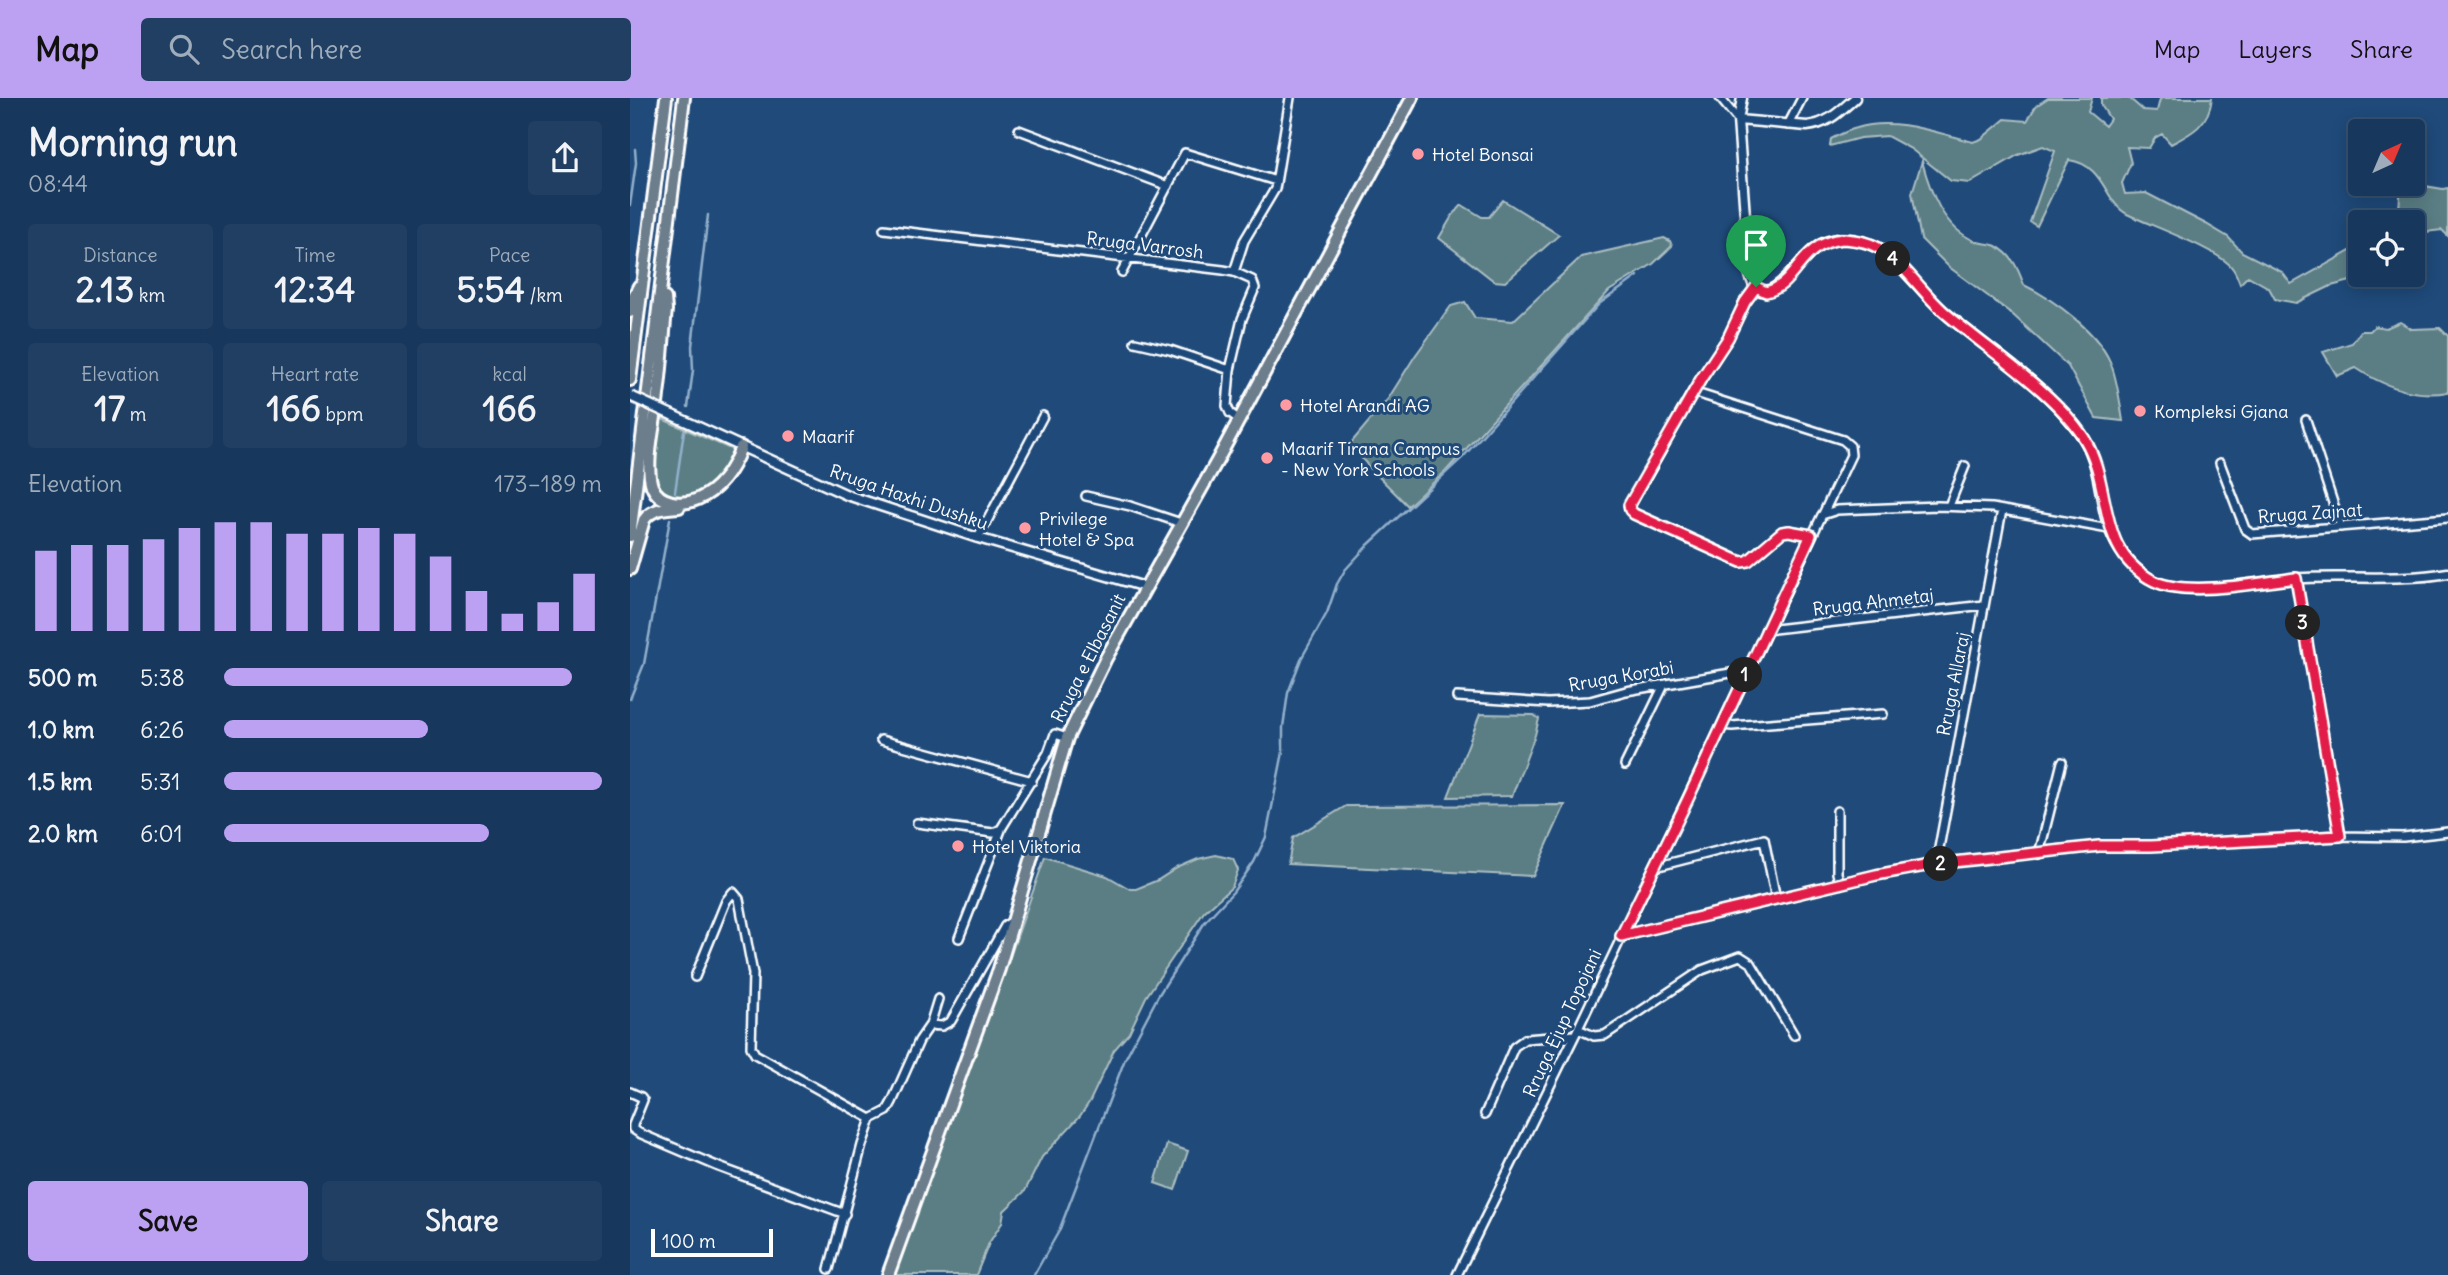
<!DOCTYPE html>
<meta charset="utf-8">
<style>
body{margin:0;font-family:Delius,sans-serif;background:#203f62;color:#f1f3f6;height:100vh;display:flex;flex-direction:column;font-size:26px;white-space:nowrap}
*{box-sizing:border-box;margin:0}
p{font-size:23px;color:#9eacbb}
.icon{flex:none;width:38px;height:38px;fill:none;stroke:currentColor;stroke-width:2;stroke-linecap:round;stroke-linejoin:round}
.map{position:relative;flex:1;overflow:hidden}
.drawer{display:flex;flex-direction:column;background:#17385c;width:630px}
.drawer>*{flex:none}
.needle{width:46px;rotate:44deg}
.fabs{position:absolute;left:1718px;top:21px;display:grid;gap:14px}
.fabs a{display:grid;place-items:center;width:77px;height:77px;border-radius:7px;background:#17385c;box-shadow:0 4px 18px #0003,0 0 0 2px #365272;font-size:35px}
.scale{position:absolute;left:21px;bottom:18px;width:122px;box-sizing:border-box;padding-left:7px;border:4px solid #fff;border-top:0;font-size:19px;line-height:24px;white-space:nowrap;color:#fff;-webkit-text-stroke:5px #1f4a7a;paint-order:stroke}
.pin{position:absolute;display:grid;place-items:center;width:60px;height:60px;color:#fff;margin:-72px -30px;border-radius:50% 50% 50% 0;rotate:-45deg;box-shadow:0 0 7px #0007}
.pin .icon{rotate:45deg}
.km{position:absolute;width:35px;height:35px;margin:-18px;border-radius:50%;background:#222;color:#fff;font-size:19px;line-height:35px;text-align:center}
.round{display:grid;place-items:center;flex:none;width:74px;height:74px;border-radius:7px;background:#203f62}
.head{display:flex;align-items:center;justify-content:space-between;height:119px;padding:0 28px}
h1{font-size:38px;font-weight:700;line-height:52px}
.stats{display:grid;grid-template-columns:repeat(3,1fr);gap:10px;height:119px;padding:7px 28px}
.stats div{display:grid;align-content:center;border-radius:7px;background:#203f62;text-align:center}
.stats b{font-size:35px;font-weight:700}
.stats small{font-size:19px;font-weight:400}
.stats p{font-size:19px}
.chart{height:196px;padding:14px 28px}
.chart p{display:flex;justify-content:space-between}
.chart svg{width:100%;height:126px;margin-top:7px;stroke:#bca0f2;stroke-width:6}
.button{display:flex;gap:14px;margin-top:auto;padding:14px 28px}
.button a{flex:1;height:80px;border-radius:7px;background:#bca0f2;color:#111;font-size:28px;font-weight:700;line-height:80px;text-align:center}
.button a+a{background:#203f62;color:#f1f3f6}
ul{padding:0 28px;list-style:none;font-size:23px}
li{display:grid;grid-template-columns:112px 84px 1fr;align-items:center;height:52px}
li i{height:18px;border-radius:9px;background:#bca0f2}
header{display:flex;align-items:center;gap:42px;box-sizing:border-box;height:98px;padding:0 35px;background:#bca0f2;color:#111}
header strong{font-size:33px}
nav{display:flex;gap:38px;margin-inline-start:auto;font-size:24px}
.search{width:490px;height:63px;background:#203f62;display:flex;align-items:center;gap:18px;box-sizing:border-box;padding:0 24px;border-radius:7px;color:#9eacbb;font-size:26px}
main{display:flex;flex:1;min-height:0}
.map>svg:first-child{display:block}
.green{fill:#5a7e84;stroke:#acbec2;stroke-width:2}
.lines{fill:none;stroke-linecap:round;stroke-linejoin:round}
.stream{stroke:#93b0cb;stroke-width:2.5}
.minor-casing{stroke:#fff;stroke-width:12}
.tertiary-casing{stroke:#fff;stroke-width:13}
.primary-casing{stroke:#fff;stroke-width:16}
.trunk-casing{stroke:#fff;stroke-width:16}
.minor{stroke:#1f4a7a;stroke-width:7}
.tertiary{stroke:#1f4a7a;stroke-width:8}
.primary{stroke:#6c7d8c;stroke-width:10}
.trunk{stroke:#6c7d8c;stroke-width:10}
.tertiary-bridge-casing{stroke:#fff;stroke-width:13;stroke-linecap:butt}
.tertiary-bridge{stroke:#1f4a7a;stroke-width:8}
.route-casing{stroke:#fff;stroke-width:14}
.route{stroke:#e11d48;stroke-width:9}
.poi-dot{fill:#ff9aa2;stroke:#1f4a7a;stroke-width:2.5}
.labels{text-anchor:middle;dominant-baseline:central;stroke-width:6;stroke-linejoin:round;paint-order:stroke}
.poi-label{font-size:18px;fill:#fff;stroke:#1f4a7a;text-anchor:start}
.street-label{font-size:18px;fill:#fff;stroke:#1f4a7a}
</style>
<header>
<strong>Map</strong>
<div class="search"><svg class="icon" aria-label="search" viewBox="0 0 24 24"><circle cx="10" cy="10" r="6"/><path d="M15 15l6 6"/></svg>Search here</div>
<nav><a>Map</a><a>Layers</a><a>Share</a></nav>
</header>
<main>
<section class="drawer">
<div class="head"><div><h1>Morning run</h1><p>08:44</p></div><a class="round"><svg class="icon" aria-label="share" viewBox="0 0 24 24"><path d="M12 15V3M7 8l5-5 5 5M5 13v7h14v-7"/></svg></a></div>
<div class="stats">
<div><p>Distance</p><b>2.13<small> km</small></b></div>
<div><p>Time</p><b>12:34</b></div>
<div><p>Pace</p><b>5:54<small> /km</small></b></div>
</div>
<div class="stats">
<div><p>Elevation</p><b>17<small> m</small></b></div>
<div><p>Heart rate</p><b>166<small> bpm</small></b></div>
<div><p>kcal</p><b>166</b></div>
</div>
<div class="chart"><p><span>Elevation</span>173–189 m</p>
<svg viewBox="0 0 160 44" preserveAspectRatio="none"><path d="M5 44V16M15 44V14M25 44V14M35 44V12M45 44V8M55 44V6M65 44V6M75 44V10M85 44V10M95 44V8M105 44V10M115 44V18M125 44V30M135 44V38M145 44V34M155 44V24"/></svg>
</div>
<ul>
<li><b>500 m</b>5:38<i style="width:92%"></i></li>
<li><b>1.0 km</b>6:26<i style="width:54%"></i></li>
<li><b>1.5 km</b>5:31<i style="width:100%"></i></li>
<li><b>2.0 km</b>6:01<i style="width:70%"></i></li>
</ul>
<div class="button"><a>Save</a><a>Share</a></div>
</section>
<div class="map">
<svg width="1818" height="1177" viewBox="0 0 1818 1177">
<rect width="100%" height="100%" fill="#1f4a7a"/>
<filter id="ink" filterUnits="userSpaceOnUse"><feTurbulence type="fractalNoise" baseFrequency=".0143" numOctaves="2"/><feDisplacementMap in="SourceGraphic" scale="14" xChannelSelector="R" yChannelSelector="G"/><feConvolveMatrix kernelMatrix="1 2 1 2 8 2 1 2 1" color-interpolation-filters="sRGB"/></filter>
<g filter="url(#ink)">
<!-- green -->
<path class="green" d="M1418,0h44l-4,14 17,14 5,-7 -9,-14v-7h28l14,12 14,1 3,-12 3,-1h49c-3,26 -19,35 -41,46l-9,-10 -7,4 -6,10 -22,-1 4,16 -9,20 3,11 21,-1 60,31 22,13 14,15 40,20 9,12 70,-39v30h13l-43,11 -35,17 -21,-4 -6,-11 -21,-12 -8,8c-2,-5 -4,-11 -7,-15 -12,-19 -84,-44 -106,-55 -23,-12 -22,-49 -58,-54l-32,66 -7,-4 25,-71 -12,-5 -25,9 -48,28 -19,-2 -40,-32 -24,-13 -27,2 -30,8 1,-7c8,-4 17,-9 26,-11 37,-12 80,5 116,14l8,-3 24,-20 22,2 9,-15z
M1292,63c8,30 21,67 53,80 6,3 15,2 21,5 17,9 22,23 28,39 30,15 77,48 88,82 6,17 8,36 11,54l-27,-3 -28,-52 -56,-52 -63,-47 -28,-28 -9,-46z
M1783,69l8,5 4,14 18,3 5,-1v48l-6,-6 -25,3 -4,4v-15h-28l14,-13 2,-25h12z
M873,102l56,35 -54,47 -11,-1 -55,-43 13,-22 10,-11 20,12h7z
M1034,140l6,3 2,5 -19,18 -44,27 -163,180 -38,35 -39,-39 -19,-23 38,-45 27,-43 36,-50 14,-4 10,16 38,3 68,-64z
M1770,224l12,7 28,-1 8,8v56c-33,6 -65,-6 -92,-24l-19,8 -14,-24 29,-9 9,-12h9l5,-5 11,2z
M30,320l73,32v4c-4,8 -9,22 -16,29 -14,13 -52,27 -61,1 -6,-17 2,-48 4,-66z
M850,616l54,1 5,4 -4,16 -23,61 -64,1z
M935,707l-32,71 -245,-12 5,-26 53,-32z
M586,757l17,4 5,11 -6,17 -28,25 -58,85 -17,36 -15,17 -24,51 -10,15 -38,41 -17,34 -21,20 -2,12 -13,20 -13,32h-83l67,-194 44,-107 41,-117 62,19 23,13h6l22,-9 19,-12 21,-9z
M537,1046l21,7 -13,39 -20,-7z"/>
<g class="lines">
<!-- stream -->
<path class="stream" d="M0,107l6,-42 -1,-14
M58,309l5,-37 -1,-24 16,-131
M45,394l9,-61
M0,601l14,-35 26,-145
M404,1177l25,-44 66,-172 33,-63 47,-74 28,-30 21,-30 12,-25 17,-85v-25l5,-34 13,-34 26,-46 10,-29 8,-14 22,-24 97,-90 135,-152 39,-28"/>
<defs>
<path id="minor" d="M1090,0l18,22
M1158,27l14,-27
M389,32l149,56
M254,131l339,41 11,2 18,8 3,8 -13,31 -12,51 -3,36 3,7 10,7
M492,174l63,-119 91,28
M604,174l10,-31 31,-52 15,-91
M1126,189l-11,15 -17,36 -35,54 -64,116 5,6 107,48 7,-1 34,-29 7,-1 22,4
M505,244l35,8 60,20
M1063,294l150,48 7,6 1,9 -28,59
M1676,322l35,107
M1590,365l25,66 7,5 196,-16
M456,398l44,10 51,17
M1319,408l16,-40
M348,440l65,-122
M1666,480l44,258
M1136,532l218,-25
M827,599l91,6 42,-2 36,-10 122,-21
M1093,627l9,1 151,-12
M251,642l151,41
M995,667l39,-80
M1207,713v62l3,11
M287,725l76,10 8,-4 47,-76 7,-19 12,4
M1409,756l23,-92
M1306,766l66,-354
M1025,769l109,-28 12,60
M991,838l255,-61 60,-11 163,-18h52l189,-10 63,1 45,-5
M329,840l42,-108
M65,879l31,-76 7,-9 6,7 14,75 -2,73 4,7 116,65
M300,927l12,1 9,-5 54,-95 9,-6
M948,931l16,7 11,-1 97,-65 38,-14 11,7 43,72
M0,994l11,5 2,3 -10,25v4l6,4 80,34 126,47
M855,1016l29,-67 11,-8 50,-4
M199,1171l33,-124 9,-26 16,-8 5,-9 27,-61 11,-16 8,-26
M827,1177l118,-240 247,-520 15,-5 101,-4 54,2 117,21"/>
<path id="tertiary" d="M1112,0l-4,22 11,151c11,55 54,-18 72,-27 20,-10 45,-4 63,7 21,18 38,41 59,60 45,39 99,71 135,119 28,36 17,82 41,118 12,18 28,33 49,38 40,9 96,-7 137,-8 47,-2 97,3 143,-5
M1108,22l69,6c21,-2 33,-15 48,-28
M42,317l175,80 131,43 167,49"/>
<path id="primary" d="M258,1177l111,-306 68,-231 39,-80 111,-197 195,-363"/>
<path id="trunk" d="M35,200l1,12c-3,28 -4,57 -8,85 -2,25 -14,68 -6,91 7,18 30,20 46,13 23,-10 35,-30 43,-52
M0,214l1,-10 8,-16
M0,282l36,-282
M0,438l54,-438
M0,471l14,-49c8,-12 22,-12 35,-13"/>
</defs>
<!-- minor casing -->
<use href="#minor" class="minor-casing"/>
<!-- tertiary casing -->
<use href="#tertiary" class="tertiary-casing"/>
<!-- primary casing -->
<use href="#primary" class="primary-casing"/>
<!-- trunk casing -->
<use href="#trunk" class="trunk-casing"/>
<!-- minor -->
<use href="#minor" class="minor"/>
<!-- tertiary -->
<use href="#tertiary" class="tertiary"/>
<!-- primary -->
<use href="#primary" class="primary"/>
<!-- trunk -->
<use href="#trunk" class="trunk"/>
<defs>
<path id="tertiary-bridge" d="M0,298l42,19"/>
</defs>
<!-- tertiary-bridge casing -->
<use href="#tertiary-bridge" class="tertiary-bridge-casing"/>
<!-- tertiary-bridge -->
<use href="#tertiary-bridge" class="tertiary-bridge"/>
</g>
</g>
<g class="lines" filter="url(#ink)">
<defs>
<path id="route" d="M1213,141c14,1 28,3 40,12 23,15 39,41 60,60 43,38 111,80 141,127 30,48 10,113 70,143 32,16 106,2 142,-3l44,258 -189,10h-52l-163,18 -60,11 -255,61 66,-135 124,-266 -22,-4 -7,1 -34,29 -7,1 -107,-48 -4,-4 -1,-5 72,-126 27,-41 17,-36 11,-15 10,5c32,-7 32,-49 77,-53z"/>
</defs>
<!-- route casing -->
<use href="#route" class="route-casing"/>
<!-- route -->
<use href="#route" class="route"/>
</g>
<!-- markers -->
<g class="poi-dot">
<circle cx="788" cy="56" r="7"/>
<circle cx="656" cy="307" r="7"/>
<circle cx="1510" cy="313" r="7"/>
<circle cx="158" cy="338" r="7"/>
<circle cx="637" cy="360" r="7"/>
<circle cx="395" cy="430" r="7"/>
<circle cx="328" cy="748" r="7"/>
</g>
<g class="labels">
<!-- poi labels -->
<g class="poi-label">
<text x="802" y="56">Hotel Bonsai</text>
<text x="670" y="307">Hotel Arandi AG</text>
<text x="1524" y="313">Kompleksi Gjana</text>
<text x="172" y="338">Maarif</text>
<text x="651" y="350">Maarif Tirana Campus<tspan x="651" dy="21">- New York Schools</tspan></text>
<text x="409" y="420">Privilege<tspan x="409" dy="21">Hotel &amp; Spa</tspan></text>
<text x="342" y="748">Hotel Viktoria</text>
</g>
<!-- street labels -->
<g class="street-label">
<text transform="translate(515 147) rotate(7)">Rruga Varrosh</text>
<text transform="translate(279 399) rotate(19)">Rruga Haxhi Dushku</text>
<text transform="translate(1680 415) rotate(-4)">Rruga Zajnat</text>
<text transform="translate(1243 504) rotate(-7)">Rruga Ahmetaj</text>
<text transform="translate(458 560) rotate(-63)">Rruga e Elbasanit</text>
<text transform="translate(991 578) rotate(-10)">Rruga Korabi</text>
<text transform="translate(1323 586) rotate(-79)">Rruga Allaraj</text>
<text transform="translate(932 925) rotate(-65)">Rruga Ejup Topojani</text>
</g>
</g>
</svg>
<div class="fabs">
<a><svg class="needle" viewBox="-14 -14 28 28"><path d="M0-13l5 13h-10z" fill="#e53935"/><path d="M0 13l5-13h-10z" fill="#9eacbb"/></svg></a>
<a><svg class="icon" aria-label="locate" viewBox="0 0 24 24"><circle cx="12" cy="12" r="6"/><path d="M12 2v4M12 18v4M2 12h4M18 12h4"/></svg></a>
</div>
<div class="scale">100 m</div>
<div class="pin" style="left:1126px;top:189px;background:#1e9e55"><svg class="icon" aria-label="arrive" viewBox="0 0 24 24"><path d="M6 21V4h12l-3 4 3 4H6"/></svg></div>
<b class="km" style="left:1115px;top:577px">1</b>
<b class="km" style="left:1311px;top:766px">2</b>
<b class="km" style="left:1673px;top:525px">3</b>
<b class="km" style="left:1263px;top:161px">4</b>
</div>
</main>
